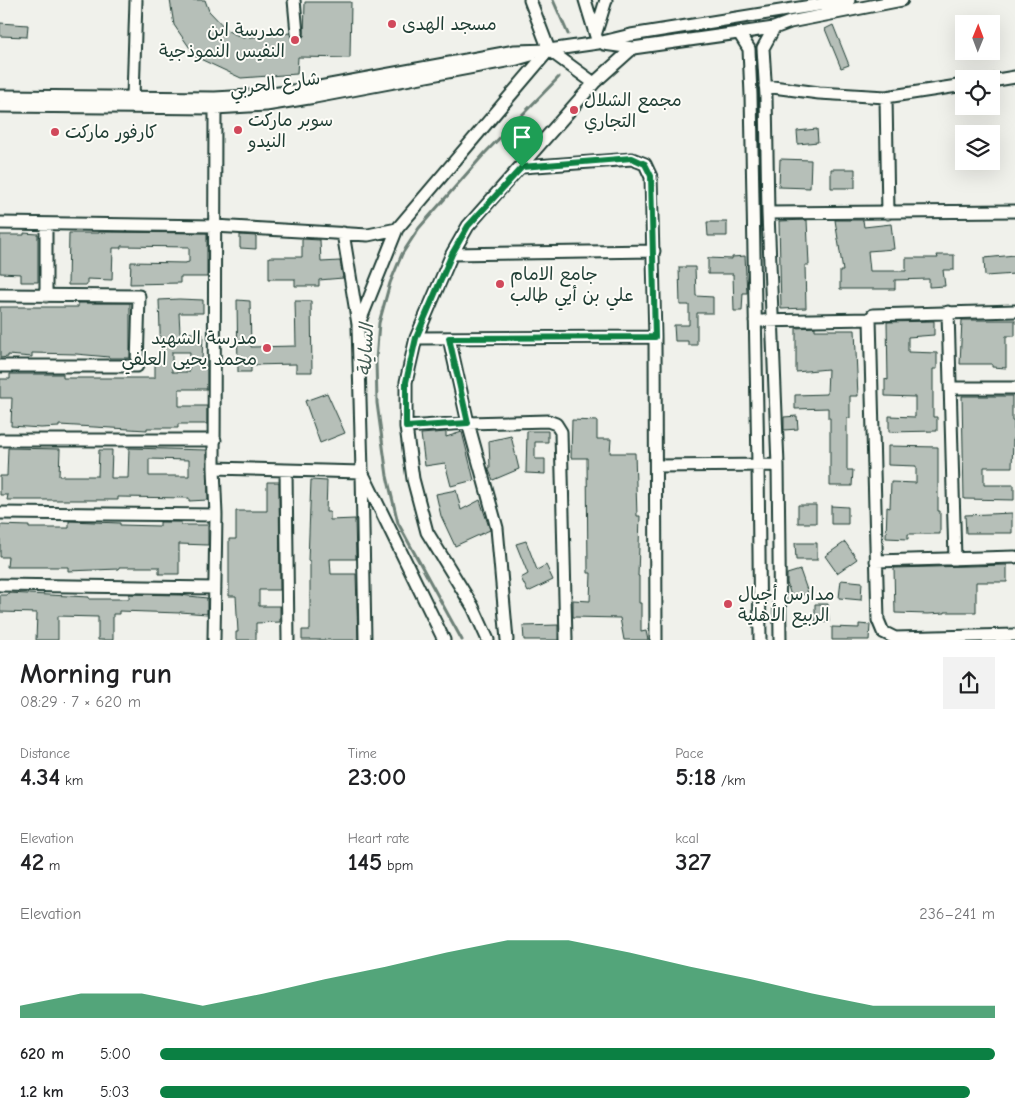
<!DOCTYPE html>
<meta charset="utf-8">
<style>
body{margin:0;font-family:"Comic Neue","Playpen Sans Arabic",sans-serif;background:#f2f2f2;color:#202124;height:100vh;display:flex;flex-direction:column;font-size:19px;white-space:nowrap}
*{box-sizing:border-box;margin:0}
p{font-size:16px;color:#757577}
.icon{flex:none;width:28px;height:28px;fill:none;stroke:currentColor;stroke-width:2;stroke-linecap:round;stroke-linejoin:round}
.map{position:relative;height:640px;overflow:hidden}
.sheet{display:flex;flex-direction:column;background:#fff;flex:1}
.sheet>*{flex:none}
.needle{width:32px;rotate:1deg}
.controls{position:absolute;left:955px;top:15px;display:grid;gap:10px}
.controls a{display:grid;place-items:center;width:45px;height:45px;border-radius:0px;background:#fff;box-shadow:0 5px 20px #0002;font-size:25px}
.pin{position:absolute;display:grid;place-items:center;width:42px;height:42px;color:#fff;margin:-51px -21px;border-radius:50% 50% 50% 0;rotate:-45deg;box-shadow:0 0 5px #0007}
.pin .icon{rotate:45deg}
.round{display:grid;place-items:center;flex:none;width:52px;height:52px;border-radius:0px;background:#f2f2f2}
.headline{display:flex;align-items:center;justify-content:space-between;height:85px;padding:0 20px}
h1{font-size:28px;font-weight:600;line-height:38px}
.stats{display:grid;grid-template-columns:repeat(3,1fr);gap:8px;height:85px;padding:5px 20px}
.stats div{display:grid;align-content:center}
.stats b{font-size:25px;font-weight:600}
.stats small{font-size:14px;font-weight:400}
.stats p{font-size:14px}
.chart{height:140px;padding:10px 20px}
.chart p{display:flex;justify-content:space-between}
.chart svg{width:100%;height:90px;margin-top:5px;fill:#0b8043;opacity:.7}
ul{padding:0 20px;list-style:none;font-size:16px}
li{display:grid;grid-template-columns:80px 60px 1fr;align-items:center;height:38px}
li i{height:12px;border-radius:6px;background:#0b8043}
.map>svg:first-child{display:block}
.lines{fill:none;stroke-linecap:round;stroke-linejoin:round}
.stream{stroke:#6c8077;stroke-width:3}
.building{fill:#b6bfb8;stroke:#1f3d34;fill-rule:evenodd}
.minor-casing{stroke:#1f3d34;stroke-width:15}
.minor{stroke:#fdfcf7;stroke-width:11}
.route-casing{stroke:#fff;stroke-width:10}
.route{stroke:#0b8043;stroke-width:6}
.poi-dot{fill:#d1495b;stroke:#fdfcf7;stroke-width:2}
.labels{text-anchor:middle;dominant-baseline:central;stroke-width:4;stroke-linejoin:round;paint-order:stroke}
.poi-label{font-size:18px;fill:#1f3d34;stroke:#fdfcf7;text-anchor:start}
.street-label{font-size:18px;fill:#1f3d34;stroke:#fdfcf7}
.water-label{font-size:19px;font-style:italic;fill:#455e56;stroke:#fdfcf7}
</style>
<div class="map">
<svg width="1015" height="640" viewBox="0 0 1015 640">
<rect width="100%" height="100%" fill="#f0f1eb"/>
<filter id="ink" filterUnits="userSpaceOnUse"><feTurbulence type="fractalNoise" baseFrequency=".02" numOctaves="2"/><feDisplacementMap in="SourceGraphic" scale="10" xChannelSelector="R" yChannelSelector="G"/><feConvolveMatrix kernelMatrix="1 2 1 2 8 2 1 2 1" color-interpolation-filters="sRGB"/></filter>
<g filter="url(#ink)">
<g class="lines">
<!-- stream -->
<path class="stream" d="M553,0l15,34
M462,640l-64,-117 -11,-47 -10,-73 -1,-43 3,-37 11,-40 12,-29 17,-26 66,-75 74,-76"/>
</g>
<!-- building -->
<path class="building" d="M170,0h35l4,11 19,20 15,7 47,-5 1,5 6,2 7,-4 1,-34h46l-1,56 -52,-1 -1,17 -56,4 -45,-21 -22,-32z
M0,23l28,2 -1,12 -27,-1z
M833,25l16,40 -8,3 -16,-39z
M817,129l1,13 -20,2 -1,-13z
M780,159l31,1 -1,28 -31,-1z
M831,169h24v19h-24z
M807,220l2,45h-4l1,43 -25,1 -2,-88z
M835,220h28l1,7 27,-3 3,25 -26,2 2,20h36v-13h32l-1,-3h17v15h-11l2,16 -16,1v-8l-34,1v9h-55v-18h3z
M707,222h20v14h-19z
M99,232l108,1v44h-27v6l-50,1 1,-22 54,1 4,-1v-15l-68,-1v2h-8l-1,32 -25,-1v6h-19l1,-52h30z
M24,233l14,1v48h-17v-8l-21,-1v-38h24z
M240,235l16,1v13l-16,-1z
M302,239l18,1 1,22 19,-1 3,17 -24,2v6h-24v-7h-26v-22h33z
M1015,255v19l-30,2 -1,-18z
M745,256l2,37h-4l-1,18h-8l-1,-37h-25v-16l24,1v-2z
M679,267h16l1,29 17,1v16h-16v32h-9v-4h-13l-1,-16h15v-20h-9z
M179,299l24,1v13h-24l1,19 23,2 -1,27h5v28h-28v17h28v18h-29v4h-31v2l-88,-5v2l-18,1 -30,-2 1,-28h-12v-19h10v-5h53v4h92v-18h6l-2,-60zM172,352h18l-1,20h-17z
M237,300l13,1 1,46 45,-1 -1,-45h16l1,71h-16v-8l-45,1v7h-13z
M78,303h52v55h-21v-1l-33,-3 -44,-1v4l-24,-2v2l-8,1v-51h78z
M962,320h53v16h-9v32l-14,-1v-3h-32z
M934,321v14l-26,2v15l29,1v16h-4v48h4v14l-48,1v-16l26,1v-20l-30,-1v-17l3,1 -1,-58z
M815,327v3h40l3,66h-8v22h-3v52h6l-1,16h-22v-68h-2v-10l-33,1v-14l32,-1 1,-25 -32,3v-44z
M327,393l18,40 -25,10 -15,-42z
M962,396h50v25h2v19h-1l-1,27h-28v18h30v15l-50,-1z
M797,416l1,13 -14,1v-13z
M572,420l25,1v18h14l-1,14h25l2,63h3l-2,60h1v27h2v29l5,-1 2,9h-24l-4,-22 -47,-1v-17l17,1 1,-28h-3l-1,-115h-16z
M527,431h21v11h-13v17h10v15l-19,-1z
M446,432v5l16,-5 12,48 -23,6 -6,-23 -20,3 -4,-32z
M511,436l8,33 -26,11 -5,-12h2l-1,-27z
M888,446l50,1v64h2v23h-32v5l-22,-1 1,-31 3,1 1,-26 25,1v-17l-28,-1z
M8,448l52,1 -1,27h39l1,-26h13l-1,28h17l1,-30 78,2 1,50 -19,1v-3l-71,-1v3h-111l1,-5h-8v-19h7zM149,459l40,1v16h-40z
M311,480l16,1 -1,31h4v8l25,-1 1,40h-26l1,15h25l2,66h-56v-10h8v-69h-2z
M267,482h12l1,108h-21v16h21v16l-24,1v17h-20v-8h2l-2,-36h-7v-57h7v-28h31z
M456,490l5,20 19,-10 10,30 -35,16 -14,-30 -5,-22z
M798,505h18v18h-18z
M831,506l17,1v17h-17z
M1012,513v20h-46l-1,-18z
M69,521l51,2v2l40,1v-4h21v3h27v20l-29,-1v30h-20v-7h-40v2l-51,2v-4h-61l1,-10h-8v-32l29,1v2h40z
M526,541l11,29 9,-5 7,15 -25,12 -7,-14 7,-4 -12,-30z
M845,542l12,17 -20,14 -12,-17z
M795,543h22v17h-21z
M1007,565v17h-31v30h-31v1l-17,1 -33,-1 -1,-45z
M800,570l8,23 -16,6 -5,-16v-9z
M841,580l21,2 -1,18 -22,-2z
M8,593l81,4v2h40v-5l51,1 27,3v16l-27,-2v1l-61,-2v3h-6v26h-15v-23l-40,-1v24h-22l1,-27 -37,-1v-17h7z
M815,604h13l1,18 -14,1z
M859,624l11,1 -1,15h-37v-13l27,1z
M558,625v15h-34l-1,-14z"/>
<g class="lines">
<defs>
<path id="minor" d="M294,0l3,33
M530,0l19,50 45,33
M585,0l13,43
M774,28l-11,20 3,48 2,117 10,252 2,175
M596,32l10,-32
M739,33l10,16 2,46 7,370 2,175
M604,44l29,4 141,-20 16,-6 112,-22
M991,81l24,-4
M765,86l54,7 67,4
M0,96l215,2 50,-3 49,-7 201,-37 34,-1 49,-7 33,-8 218,-35
M133,97l3,-97
M0,106l215,2 51,-3 49,-8 202,-38 14,-4
M522,167l110,-8 13,5 6,13 4,160 1,303
M768,213l247,-2
M888,213l-2,-116 78,-12
M0,223l214,3 154,9 29,-6
M46,224v72
M343,233l15,91
M452,254l202,-3
M0,295l139,1 -2,70h-137
M1015,311l-142,4 -3,4 8,301 5,12 12,6 120,-3
M948,312l7,247
M755,321l115,-2
M416,338l239,-1
M449,338l19,85 29,105 10,112
M951,388h64
M406,427l62,-4 80,-2 8,3 5,8 5,208
M0,440h215
M656,466l122,-1
M214,468l148,4 3,168
M286,470l2,170
M0,513l216,2
M876,561l139,-4
M0,585l215,3
M214,640l2,-125 -2,-47 1,-360
M444,640l-82,-168 -4,-146 39,-97 152,-179
M488,640l-15,-33 -46,-75 -14,-53 -7,-52v-45l10,-44 36,-84 16,-28 126,-143 39,-35"/>
</defs>
<!-- minor casing -->
<use href="#minor" class="minor-casing"/>
<!-- minor -->
<use href="#minor" class="minor"/>
</g>
</g>
<g class="lines" filter="url(#ink)">
<defs>
<path id="route" d="M632,158l13,6 6,12 4,161 -206,1 19,85 -62,4v-45l10,-44 36,-84 16,-28 54,-59z"/>
</defs>
<!-- route casing -->
<use href="#route" class="route-casing"/>
<!-- route -->
<use href="#route" class="route"/>
</g>
<!-- markers -->
<g class="poi-dot">
<circle cx="392" cy="24" r="5"/>
<circle cx="295" cy="40" r="5"/>
<circle cx="574" cy="110" r="5"/>
<circle cx="238" cy="130" r="5"/>
<circle cx="55" cy="132" r="5"/>
<circle cx="500" cy="284" r="5"/>
<circle cx="267" cy="348" r="5"/>
<circle cx="728" cy="604" r="5"/>
</g>
<g class="labels">
<!-- poi labels -->
<g class="poi-label">
<text x="402" y="24">مسجد الهدى</text>
<text x="285" y="30" text-anchor="end">مدرسة ابن<tspan x="285" dy="21">النفيس النموذجية</tspan></text>
<text x="584" y="100">مجمع الشلال<tspan x="584" dy="21">التجاري</tspan></text>
<text x="248" y="120">سوبر ماركت<tspan x="248" dy="21">النيدو</tspan></text>
<text x="65" y="132">كارفور ماركت</text>
<text x="510" y="274">جامع الامام<tspan x="510" dy="21">علي بن أيي طالب</tspan></text>
<text x="257" y="338" text-anchor="end">مدرسة الشهيد<tspan x="257" dy="21">محمد يحيى العلفي</tspan></text>
<text x="738" y="594">مدارس أجيال<tspan x="738" dy="21">الربيع الأهلية</tspan></text>
</g>
<!-- street labels -->
<g class="street-label">
<text transform="translate(275 84) rotate(-7)">شارع الحربي</text>
</g>
<!-- water labels -->
<g class="water-label">
<text transform="translate(366 350) rotate(-87)">السايلة</text>
</g>
</g>
</svg>
<div class="controls">
<a><svg class="needle" viewBox="-14 -14 28 28"><path d="M0-13l5 13h-10z" fill="#e53935"/><path d="M0 13l5-13h-10z" fill="#757577"/></svg></a>
<a><svg class="icon" aria-label="locate" viewBox="0 0 24 24"><circle cx="12" cy="12" r="6"/><path d="M12 2v4M12 18v4M2 12h4M18 12h4"/></svg></a>
<a><svg class="icon" aria-label="layers" viewBox="0 0 24 24"><path d="M12 4l9 5-9 5-9-5zM3 14l9 5 9-5"/></svg></a>
</div>
<div class="pin" style="left:522px;top:167px;background:#1e9e55"><svg class="icon" aria-label="arrive" viewBox="0 0 24 24"><path d="M6 21V4h12l-3 4 3 4H6"/></svg></div>
</div>
<section class="sheet">
<div class="headline"><div><h1>Morning run</h1><p>08:29 · 7 × 620 m</p></div><a class="round"><svg class="icon" aria-label="share" viewBox="0 0 24 24"><path d="M12 15V3M7 8l5-5 5 5M5 13v7h14v-7"/></svg></a></div>
<div class="stats">
<div><p>Distance</p><b>4.34<small> km</small></b></div>
<div><p>Time</p><b>23:00</b></div>
<div><p>Pace</p><b>5:18<small> /km</small></b></div>
</div>
<div class="stats">
<div><p>Elevation</p><b>42<small> m</small></b></div>
<div><p>Heart rate</p><b>145<small> bpm</small></b></div>
<div><p>kcal</p><b>327</b></div>
</div>
<div class="chart"><p><span>Elevation</span>236–241 m</p>
<svg viewBox="0 0 160 44" preserveAspectRatio="none"><path d="M0 44V38L10 32L20 32L30 38L40 32L50 25L60 19L70 12L80 6L90 6L100 12L110 19L120 25L130 32L140 38L150 38L160 38V44z"/></svg>
</div>
<ul>
<li><b>620 m</b>5:00<i style="width:100%"></i></li>
<li><b>1.2 km</b>5:03<i style="width:97%"></i></li>
</ul>
</section>
